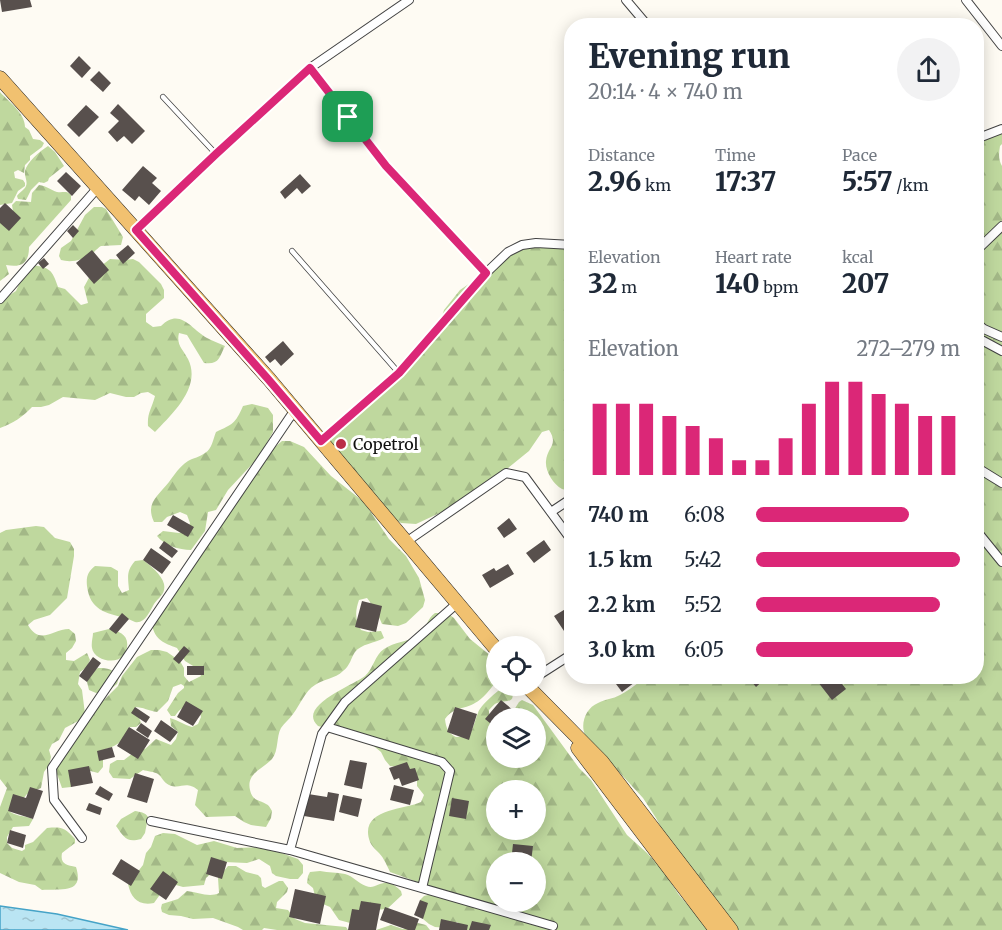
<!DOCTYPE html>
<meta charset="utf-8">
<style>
body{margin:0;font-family:Merriweather,serif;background:#f2f2f3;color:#1f2937;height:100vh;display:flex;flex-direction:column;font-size:22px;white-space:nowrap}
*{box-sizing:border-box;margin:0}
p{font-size:20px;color:#747a83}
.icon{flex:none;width:33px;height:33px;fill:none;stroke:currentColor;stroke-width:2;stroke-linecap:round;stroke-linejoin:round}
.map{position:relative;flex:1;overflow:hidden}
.sheet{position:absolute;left:564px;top:18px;width:420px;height:666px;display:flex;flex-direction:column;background:#fff;border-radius:24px;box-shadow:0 3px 15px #0003}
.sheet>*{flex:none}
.fabs{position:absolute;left:486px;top:636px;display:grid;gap:12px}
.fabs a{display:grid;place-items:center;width:60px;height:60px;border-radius:50%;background:#fff;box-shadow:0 3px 15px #0003;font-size:30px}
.pin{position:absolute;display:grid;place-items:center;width:51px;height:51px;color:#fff;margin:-26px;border-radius:12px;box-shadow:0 3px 9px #0006}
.round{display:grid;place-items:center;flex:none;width:63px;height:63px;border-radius:32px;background:#f2f2f3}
.overview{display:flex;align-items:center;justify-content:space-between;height:102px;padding:0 24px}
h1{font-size:33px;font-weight:800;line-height:45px}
.figures{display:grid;grid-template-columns:repeat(3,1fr);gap:9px;height:102px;padding:6px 24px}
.figures div{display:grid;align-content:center}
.figures b{font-size:26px;font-weight:800}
.figures small{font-size:16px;font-weight:400}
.figures p{font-size:16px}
.chart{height:168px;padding:12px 24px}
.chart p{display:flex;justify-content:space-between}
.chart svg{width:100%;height:108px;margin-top:6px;stroke:#db2777;stroke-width:6}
ul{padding:0 24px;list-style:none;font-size:20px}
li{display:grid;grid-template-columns:96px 72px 1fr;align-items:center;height:45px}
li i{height:15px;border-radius:8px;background:#db2777}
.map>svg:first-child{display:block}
.forest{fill:url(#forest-firs);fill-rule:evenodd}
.water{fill:url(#water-ripples);stroke:#45a3c7;stroke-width:1.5}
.building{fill:#58504d}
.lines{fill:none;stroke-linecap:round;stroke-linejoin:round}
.service-casing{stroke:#434343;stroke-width:6}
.minor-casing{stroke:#434343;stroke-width:10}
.primary-casing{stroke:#212121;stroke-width:15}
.service{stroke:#fff;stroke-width:4.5}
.minor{stroke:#fff;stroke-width:8}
.primary{stroke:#f1c170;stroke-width:14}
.route-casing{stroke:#fff;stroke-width:12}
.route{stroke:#db2777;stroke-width:8}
.poi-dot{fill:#ba2e46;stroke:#fff;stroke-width:2}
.labels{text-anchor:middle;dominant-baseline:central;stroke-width:6;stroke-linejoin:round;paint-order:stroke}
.poi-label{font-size:16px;fill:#101010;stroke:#fff;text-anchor:start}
</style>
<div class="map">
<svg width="1002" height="930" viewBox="0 0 1002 930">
<defs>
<pattern id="forest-firs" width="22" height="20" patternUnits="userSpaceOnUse" patternTransform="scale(1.5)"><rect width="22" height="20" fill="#bfd89e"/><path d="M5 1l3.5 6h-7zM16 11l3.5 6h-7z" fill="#a3b887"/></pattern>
<pattern id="water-ripples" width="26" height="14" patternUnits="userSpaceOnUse" patternTransform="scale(1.5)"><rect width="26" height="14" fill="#bae5f3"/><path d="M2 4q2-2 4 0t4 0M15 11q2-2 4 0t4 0" fill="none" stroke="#9fc3cf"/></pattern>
</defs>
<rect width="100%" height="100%" fill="#fefbf3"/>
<!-- forest -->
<path class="forest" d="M0,92c9,10 25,21 25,35l4,3 4,9 7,1 4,3 -2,4 -12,9v4l-5,5 -1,8 -6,-3 -4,2 1,6 8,2 2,3v3l-7,5 -6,12 -12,2z
M1002,129v15l-2,2c-1,7 -2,13 2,20v764h-268l-70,-97 -8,-15 -13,-20 -58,-63c-5,-12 1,-27 13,-32 7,-4 15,-4 22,-8 10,-5 18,-13 28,-18l328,-1v-536z
M48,146l7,6 9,14 -15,12 -1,3 -4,2 -5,-1 -8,8 -5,10 -8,-1 -1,-3c2,-3 8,-7 9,-10 2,-5 -2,-10 -1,-15 2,-9 15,-20 23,-25z
M39,185c8,1 12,5 18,7 7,1 9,-2 14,3v5l-42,47c0,16 -7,21 -23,18l3,9 -9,7v-60l11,7 7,-11 -5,-6 -1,-6 4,-4 15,1 1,-9z
M94,207h8l4,2 17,28 -2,8 -20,1c-2,1 -5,4 -7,6 -8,8 -23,11 -33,8l-2,-4 2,-8 10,-7 14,-26z
M549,246l22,4v241c-2,-1 -7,-1 -9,-2 -9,-5 -17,-18 -16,-28 1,-14 13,-16 3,-31l-7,2 -13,19 -32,26 -53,34 -28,13 -15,-1 -6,-4 -68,-81 -2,-7 12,-11 33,-17 67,-71 7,-22 16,-20 22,-15 20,-16 23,-11z
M110,259l15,1 8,-1 6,3 22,22 3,6v8l-18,16v8l7,5 8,-1c19,-19 30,3 46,12 5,3 12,5 18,8 -6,12 -6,19 -21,17l-17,-28 -8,-2c-3,12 4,16 9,26 14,28 -16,55 -33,73l-7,-6c-1,-13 4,-18 7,-30l-7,-4 -7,1 -7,4h-8l-16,-4 -15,7 -32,-3 -14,8 -8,2h-9c-8,9 -20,17 -32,21v-127l16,-10 10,-22 6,-4c18,3 20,4 26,22l7,2 16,16 7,-2 -4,-16 7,-13z
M252,404l16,4 5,7v17l-12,21 -4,6 -29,31 -12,20 -8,2 -3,19 -14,19c-12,0 -27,-5 -34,-14l6,-5 16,2 8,-2 3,-8 -3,-8 -7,-3 -13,5 -5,5h-8c-9,-19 4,-26 15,-40 6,-8 10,-15 19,-21 5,-3 12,-4 17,-8 7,-4 8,-14 11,-21 17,-8 19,-8 27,-26z
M282,441h8l14,6 27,29 33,26 25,37 17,17 13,22 6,22 -2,7 -17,16 -8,3 -16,-2 -6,-14 -9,-12 -8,2c-4,11 -4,20 2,30l7,2 13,-1 3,7c-9,5 -23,6 -29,14 -4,6 -5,14 -12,19 -8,8 -20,8 -28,14 -10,6 -15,20 -22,29 -3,5 -9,9 -12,14 -5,9 -2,22 -9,31 -9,10 -26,14 -22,31 3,12 9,9 16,14 3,1 4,4 6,7l-1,7 -5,9 -15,-2 -7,-3 -9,-6 -29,1 -11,-12 3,-15c-13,-10 -17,0 -29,-5 -6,-3 -7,-8 -11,-11 -3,-2 -11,-3 -15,-4l-13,9 -17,-1 -4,-6 1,-8 7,-4h7l13,-10 8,-1 11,-10 15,6 5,-6 2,-7 -7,-6 -1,-8c8,2 14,7 22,9l6,-3 3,-7 -2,-7c-12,-3 -16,-6 -24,6h-4l-4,-6 11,-17 6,-5v-2l-3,-2 -8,3 -5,14 -11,11c-8,-1 -14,-5 -22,-5l6,16 -5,4h-7c-5,13 -10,18 -23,22l-3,11v7l-5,6 -15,-4 -7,3 -5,15 -9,1 -5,-14v-8l20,-34 25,-30 16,-16 4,-10 15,-19 14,-7h8l8,2 13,9 4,7v8l5,6 12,-6 -3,-7 -13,-8 -8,-13c-13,-5 -22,-8 -25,-23l118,-174z
M36,526l8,1 11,11 15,4 4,7v7l-7,42 -17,17 -16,5 -6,5c12,21 25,4 41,4l6,5 1,7 -4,7 -6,5v7l8,1 13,-8 3,7 -3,7 -7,5 -2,12 4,6 3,24 -5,6 -15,8 -6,12 -7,4 -3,6 2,7 -2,8 -5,7 -3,16 -14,6 -5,6 -14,10c7,7 16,5 25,9l-4,7 -16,1 -6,10v6l5,5 10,3 3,-2v-4l8,-3 14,-14c15,-1 17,-1 28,11v4l-13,10c-2,11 4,12 14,14 9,28 -17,21 -34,23l-7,-5 -16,-3 -19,-9v-66l7,-19 -7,-9v-246l6,-3z
M143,560c7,5 19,15 21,24 2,10 -5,13 -10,20 -4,7 -9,20 -19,18 -3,-1 -6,-3 -9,-4 -21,-5 -36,-8 -39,-32 -1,-10 1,-14 8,-20l16,1 7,4v15l4,7 7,-3c-1,-13 -3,-19 6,-29z
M435,613h12l7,5 16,21 26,21v22c-6,7 -13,17 -21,21 -12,7 -20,3 -30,16 1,9 3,14 11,18l12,-1c6,-7 6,-14 10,-23 2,-7 17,-20 24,-25l9,2c6,14 -6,10 -14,13 -3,1 -5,4 -8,7 0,7 1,10 7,13v35h40v-40h-27l10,-16 3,-2 11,5 46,63 12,12 36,55 19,17 16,17 17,26 31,35h-250v-6l-3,-2 -9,6 -13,-1 -6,-3 -6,-5 -3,-19 4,-4 8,-2 2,-6 -44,-16c-2,-4 -4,-9 -6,-12 -3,-7 -11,-11 -14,-18 -12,-33 33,-32 51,-40l3,-7 -7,-9v-8l-11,-10 -16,-2 -5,-6 -4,-8 -11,-9 -16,-7 -36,-10c-22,-20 36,-41 47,-50 8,-7 10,-21 19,-27 10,-7 24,-7 34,-14 9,-6 9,-17 17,-22zM496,790h40v40h-40zM496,862h40v40h-40z
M109,629c10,2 20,6 18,18 0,2 -2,7 -4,9 -8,9 -29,4 -31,-8 -1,-5 1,-11 1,-15z
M98,668c10,0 15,1 21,9l-2,7 -13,10 -8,-1 -7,-3 -2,-8 1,-7z
M135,811c5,1 10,1 13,6l-3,16 -4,6c-15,4 -17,-2 -25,-13l5,-7z
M163,833l12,1 22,11 17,-4 23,7 28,-1 33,12 5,6v8l-5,6h-8l-14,-3 -4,-3 -2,-7 -11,-7 -12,4 -23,-1 -18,16 -2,7 -21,2 -7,-2h-13l-4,11 -5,7c-16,3 -23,-5 -26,-19l15,-19 3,-12 5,-6 4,-11z
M228,866h8l10,6 12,3 3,3 1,8 3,2 14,-7h4l5,7 -1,4 -10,10 -1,6 12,2 7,9 10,4 41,4 2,3h28l15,-5 12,4 15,-6 8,2 4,5h-153l-13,-2 -2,2h-19l-5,-3 -25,-9 -20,1 -12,-3 -12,-1 -7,-3 -1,-4 1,-4 16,-5 9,-8c11,1 22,7 32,2l-1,-15z
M320,871c9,2 16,1 25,3 8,2 13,9 21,12 12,5 17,-13 35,5l1,4 -15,14 -12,1 -18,5 -7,8 -11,-3 -9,-13 -7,-3 -8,-8 -2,-8 -6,-5 1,-7 2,-4z"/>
<!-- water -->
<path class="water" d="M0,906l57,8 71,16h-128z"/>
<!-- building -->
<path class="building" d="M0,0h30l2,7 -30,5z
M79,56l12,12 -9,10 -12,-12z
M99,71l12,12 -8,9 -13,-12z
M118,104l27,27 -13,13 -8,-8 -7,6 -9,-10 11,-11 -9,-8z
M86,105l13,12 -20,20 -12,-12z
M143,166l14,12 -5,5 9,8 -12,14 -10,-9 -4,5 -13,-11z
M66,172l15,14 -9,10 -15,-15z
M300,174l11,12 -9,8 -5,-6 -12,11 -5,-7z
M5,203l16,15 -12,13 -9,-8v-15z
M73,225l6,6 -6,7 -6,-7z
M128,245l7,8 -12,11 -7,-9z
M92,250l17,20 -15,14 -18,-21z
M44,258l5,6 -6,5 -5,-6z
M283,341l11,13 -13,12 -6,-7 -5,4 -5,-6z
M173,515l21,12 -6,10 -21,-12z
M509,518l8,11 -13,9 -7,-10z
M544,540l7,10 -17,13 -8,-10z
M164,541l14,10 -6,7 -13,-10z
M151,548l20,14 -9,12 -19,-14z
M508,564l6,10 -24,14 -8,-13 12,-7 2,3z
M362,601l20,5 -6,26 -21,-5z
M572,605v25l-6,4 -12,-18z
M122,613l7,6 -13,15 -7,-5z
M184,646l6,5 -11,13 -6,-5z
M93,657l8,6 -14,19 -8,-6z
M187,666h17v9h-17z
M610,676h33l-21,16z
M747,676h21l-12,11z
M815,676h21l10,13 -14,11 -18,-23z
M501,700l13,11 -7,7h-11v10l-11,-9z
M186,701l17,10 -10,15 -16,-9z
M135,707l15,10 -4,6 -15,-10z
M455,707l22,7 -8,26 -22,-8z
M161,720l17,12 -8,10 -16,-11z
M141,723l11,8 -4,7 -12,-8z
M129,727l21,13 -12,19 -21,-13z
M112,747l3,10 -16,4 -2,-10z
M350,760l17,3 -5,26 -18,-4z
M407,762l3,7 5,-1 4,12 -17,6 -3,-8 -5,2 -5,-12z
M89,766l4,17 -22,4 -3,-17z
M135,773l19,6 -7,24 -20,-6z
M394,785l20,5 -4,15 -20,-5z
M100,786l13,8 -4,7 -14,-7z
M30,787l13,4 -10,28 -25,-8 5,-17 13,4z
M328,792l11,2 -5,27 -30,-5 4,-22 19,3z
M343,795l19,4 -4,18 -19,-5z
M452,798l17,3 -3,18 -17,-3z
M89,803l13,5 -2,7 -14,-5z
M10,830l16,5 -3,13 -16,-5z
M513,844l20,2 -2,16h-20z
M211,857l16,5 -5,17 -16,-5z
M121,859l19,12 -9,15 -19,-12z
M163,871l15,11 -12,18 -16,-11z
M295,889l31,7 -6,28 -31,-7z
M420,900l8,3 -5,16 -9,-4z
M361,901l20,3 -5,26h-28l4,-21 7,1z
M385,907l34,12 -4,11h-7l-28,-10z
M441,919l27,6 -1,5h-28z
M472,921l19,4 -2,5h-20z"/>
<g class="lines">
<defs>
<path id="service" d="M310,68l76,98 100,107
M163,97l53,57
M292,251l107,122"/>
<path id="minor" d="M626,0l22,26
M966,0l36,46
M976,139l26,-10
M136,230l80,-76 94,-86 99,-68
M976,251l26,-25
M0,299l94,-107 3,-5
M976,323l8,6 18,8
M976,337l26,14
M321,441l78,-68 87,-100 22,-21 14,-7 14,-2 36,2
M976,467l26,16
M551,512l21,-14
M976,530l26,32
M406,542l100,-69 19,4 47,64
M536,677l36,-23
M327,727l115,35 8,9 -28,117
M151,821l139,29 263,76
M82,838l-28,-38 -2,-32 240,-354 6,3
M290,850l32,-116 23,-32 108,-95 6,-2"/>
<path id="primary" d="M0,78l269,301 227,270
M527,686l75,76 129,168
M578,748l138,182"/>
</defs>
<!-- service casing -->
<use href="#service" class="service-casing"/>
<!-- minor casing -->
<use href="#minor" class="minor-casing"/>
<!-- primary casing -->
<use href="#primary" class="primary-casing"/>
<!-- service -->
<use href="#service" class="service"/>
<!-- minor -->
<use href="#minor" class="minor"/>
<!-- primary -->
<use href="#primary" class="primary"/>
</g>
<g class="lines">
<defs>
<path id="route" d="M310,68l76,98 100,107 -87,100 -78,68 -53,-62 -132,-149 80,-76z"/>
</defs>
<!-- route casing -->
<use href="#route" class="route-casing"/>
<!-- route -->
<use href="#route" class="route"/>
</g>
<!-- markers -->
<circle class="poi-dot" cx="341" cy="444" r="6"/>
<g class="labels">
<!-- poi labels -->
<g class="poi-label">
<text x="353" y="444">Copetrol</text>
</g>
</g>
</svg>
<div class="fabs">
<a><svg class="icon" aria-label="locate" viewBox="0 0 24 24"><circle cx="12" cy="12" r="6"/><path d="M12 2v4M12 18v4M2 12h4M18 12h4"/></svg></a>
<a><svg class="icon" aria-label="layers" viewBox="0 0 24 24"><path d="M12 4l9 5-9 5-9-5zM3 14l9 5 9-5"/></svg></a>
<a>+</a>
<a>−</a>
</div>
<div class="pin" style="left:348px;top:117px;background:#1e9e55"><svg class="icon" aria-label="arrive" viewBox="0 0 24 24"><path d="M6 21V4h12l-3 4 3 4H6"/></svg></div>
<section class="sheet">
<div class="overview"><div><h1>Evening run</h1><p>20:14 · 4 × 740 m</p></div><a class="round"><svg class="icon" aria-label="share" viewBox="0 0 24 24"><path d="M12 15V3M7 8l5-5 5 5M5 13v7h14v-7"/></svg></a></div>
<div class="figures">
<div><p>Distance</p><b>2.96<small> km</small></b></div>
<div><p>Time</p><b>17:37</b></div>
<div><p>Pace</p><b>5:57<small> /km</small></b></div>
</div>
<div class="figures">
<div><p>Elevation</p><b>32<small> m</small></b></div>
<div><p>Heart rate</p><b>140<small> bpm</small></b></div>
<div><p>kcal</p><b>207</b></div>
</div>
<div class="chart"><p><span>Elevation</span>272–279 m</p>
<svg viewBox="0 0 160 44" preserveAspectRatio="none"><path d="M5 44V15M15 44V15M25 44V15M35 44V20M45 44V24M55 44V29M65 44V38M75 44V38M85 44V29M95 44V15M105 44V6M115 44V6M125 44V11M135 44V15M145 44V20M155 44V20"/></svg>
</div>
<ul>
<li><b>740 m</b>6:08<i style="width:75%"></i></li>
<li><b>1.5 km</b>5:42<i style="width:100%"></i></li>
<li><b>2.2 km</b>5:52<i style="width:90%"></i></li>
<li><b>3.0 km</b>6:05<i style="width:77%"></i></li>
</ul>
</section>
</div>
